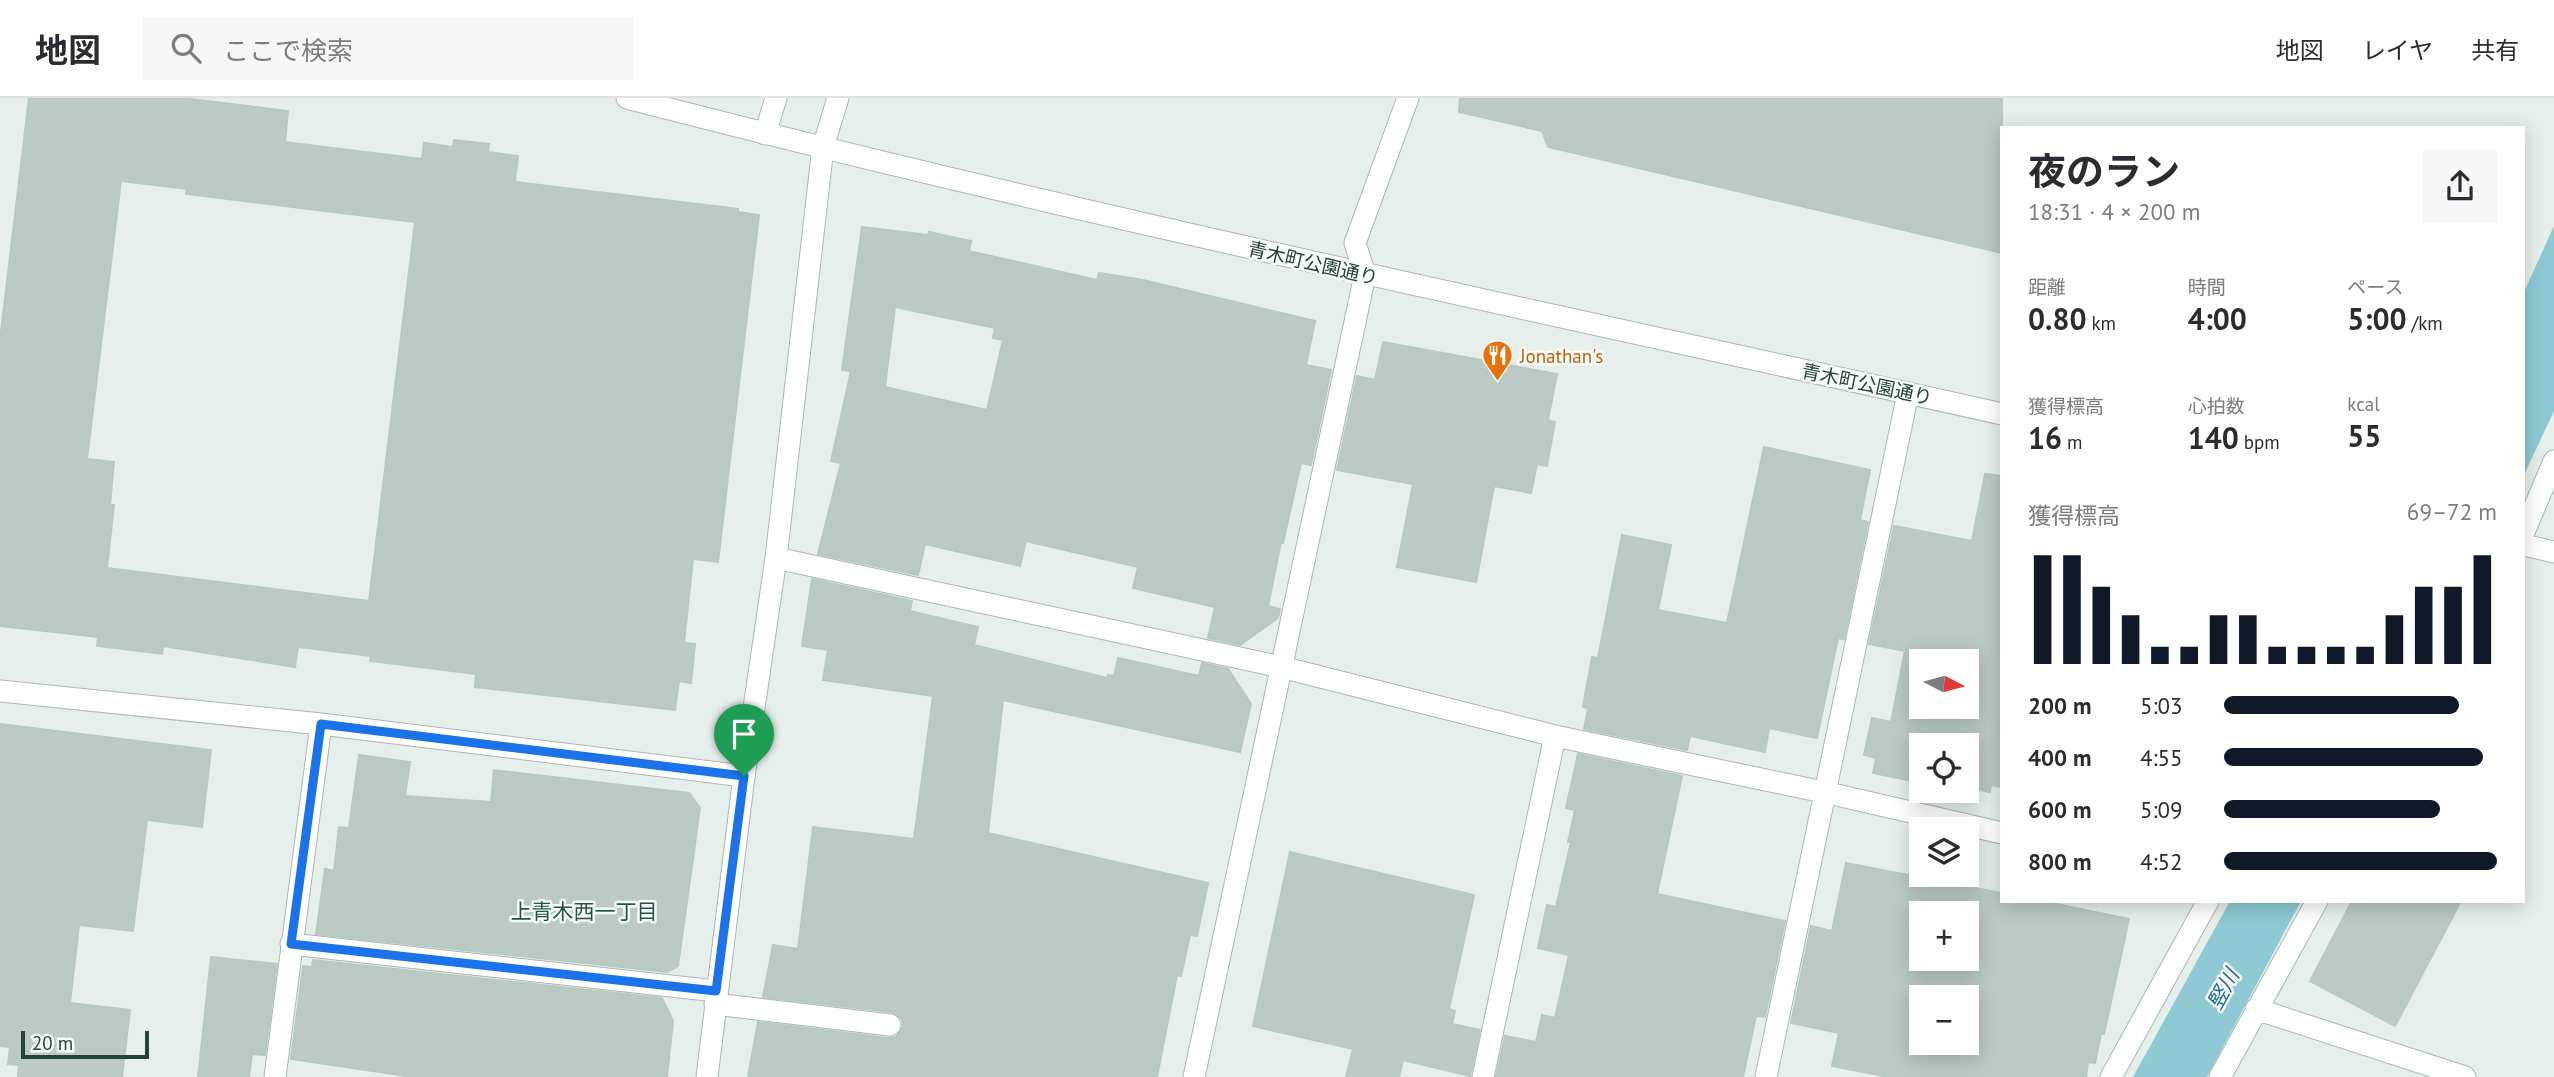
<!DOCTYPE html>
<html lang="ja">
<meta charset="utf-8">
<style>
body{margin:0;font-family:"PT Sans","Noto Sans JP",sans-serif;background:#f7f7f7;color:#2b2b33;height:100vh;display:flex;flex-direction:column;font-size:26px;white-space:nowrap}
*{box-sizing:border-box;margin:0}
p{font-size:23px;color:#7c7c81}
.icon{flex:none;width:38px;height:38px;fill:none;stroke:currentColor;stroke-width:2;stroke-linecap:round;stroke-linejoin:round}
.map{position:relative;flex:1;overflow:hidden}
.sheet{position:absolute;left:2000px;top:28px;width:525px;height:777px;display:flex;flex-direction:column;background:#fff;border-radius:0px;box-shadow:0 4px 18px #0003}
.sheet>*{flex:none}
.needle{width:46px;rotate:96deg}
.buttons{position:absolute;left:1909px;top:551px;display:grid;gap:14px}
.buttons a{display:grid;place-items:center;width:70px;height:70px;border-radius:0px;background:#fff;box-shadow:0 4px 18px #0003;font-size:35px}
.scale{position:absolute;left:21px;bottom:18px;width:128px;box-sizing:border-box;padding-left:7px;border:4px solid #24423a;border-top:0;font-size:19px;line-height:24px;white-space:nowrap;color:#24423a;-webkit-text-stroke:5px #f7fbf9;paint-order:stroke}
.pin{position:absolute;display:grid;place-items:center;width:60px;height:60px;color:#fff;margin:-72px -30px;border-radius:50% 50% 50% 0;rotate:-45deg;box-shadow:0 0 7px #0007}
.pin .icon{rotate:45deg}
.round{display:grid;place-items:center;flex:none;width:74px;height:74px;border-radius:0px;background:#f7f7f7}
.headline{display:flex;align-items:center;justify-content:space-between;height:119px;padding:0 28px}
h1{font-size:38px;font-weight:700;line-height:52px}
.metrics{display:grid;grid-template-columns:repeat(3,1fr);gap:10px;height:119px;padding:7px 28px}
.metrics div{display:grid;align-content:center}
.metrics b{font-size:30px;font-weight:700}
.metrics small{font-size:19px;font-weight:400}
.metrics p{font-size:19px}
.chart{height:196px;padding:14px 28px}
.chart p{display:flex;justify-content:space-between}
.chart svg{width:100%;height:126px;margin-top:7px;stroke:#111827;stroke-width:6}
ul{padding:0 28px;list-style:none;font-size:23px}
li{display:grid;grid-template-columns:112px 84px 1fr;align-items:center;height:52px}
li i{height:18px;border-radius:9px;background:#111827}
header{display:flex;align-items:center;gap:42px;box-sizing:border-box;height:98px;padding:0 35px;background:#fff;border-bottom:2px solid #e1e1e2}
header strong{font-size:33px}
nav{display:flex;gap:38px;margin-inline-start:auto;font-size:24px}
.search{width:490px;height:63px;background:#f7f7f7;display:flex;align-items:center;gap:18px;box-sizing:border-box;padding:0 24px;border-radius:0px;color:#7c7c81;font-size:26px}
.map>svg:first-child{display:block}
.water{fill:#8ec9d4}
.building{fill:#bbcac4;stroke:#b8c9c2;stroke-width:2;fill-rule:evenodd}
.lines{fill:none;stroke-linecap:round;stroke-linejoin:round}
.service-casing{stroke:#a8b8b2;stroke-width:23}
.minor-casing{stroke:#a8b8b2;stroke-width:23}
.tertiary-casing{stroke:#a8b8b2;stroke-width:23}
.service{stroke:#fff;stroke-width:21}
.minor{stroke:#fff;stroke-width:21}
.tertiary{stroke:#fff;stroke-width:21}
.route-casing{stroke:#fff;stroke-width:14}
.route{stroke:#1a73e8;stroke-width:9}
.labels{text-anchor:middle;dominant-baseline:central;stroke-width:5;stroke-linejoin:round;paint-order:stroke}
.street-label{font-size:19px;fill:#24423a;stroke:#f7fbf9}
.food-label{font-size:19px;fill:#c56008;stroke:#f7fbf9;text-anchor:start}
.neighbourhood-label{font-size:21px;fill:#1f5548;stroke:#f7fbf9}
.water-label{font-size:21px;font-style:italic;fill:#1c6f80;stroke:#f7fbf9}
</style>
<header>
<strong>地図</strong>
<div class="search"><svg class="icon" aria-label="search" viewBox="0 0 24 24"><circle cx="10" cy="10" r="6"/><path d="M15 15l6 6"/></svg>ここで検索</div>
<nav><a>地図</a><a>レイヤ</a><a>共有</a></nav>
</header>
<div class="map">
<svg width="2554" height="979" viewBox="0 0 2554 979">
<rect width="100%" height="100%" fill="#e6efeb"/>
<!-- water -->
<path class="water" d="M2554,128v185l-30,64v-183z
M2230,803h71l-94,176h-74z"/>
<!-- building -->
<path class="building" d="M29,0h153l106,13 -3,31 137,17 2,-16 29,4 1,-7 35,4 -1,8 30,4 -3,26 223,27v3l21,3 -41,347 -25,-3 -9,84 11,1 -4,39 -12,-2 -4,29 -200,-23 1,-13 -106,-13 1,-5 -73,-9 -3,20 -132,-21 -1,8 -65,-8 1,-9 -98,-11v-286zM121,83l66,8 -1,5 229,28 -46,379 -262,-33 7,-63h-4l4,-43 -27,-3z
M1460,0h542v155l-454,-106 -6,-16 -83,-19z
M862,129l66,8 1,-3 42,9 -2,10 128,29 2,-7 44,7 172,41 -9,44 25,5 -20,95 -10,-2 -18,80 -2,-1 -13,64 12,3 -2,9 -38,27 -32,-7 7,-31 -82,-19 5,-21 -112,-26 -6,25 -95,-22 -7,31 -100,-21 23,-91 -10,-2 20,-90 -9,-1zM895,209l100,21 -2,10 10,2 -16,70 -102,-23z
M1383,244l174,32 -9,46 7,2 -8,44 -10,-2 -6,29 -37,-7 -18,96 -79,-15 16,-83 -76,-14 20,-94 18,4z
M1764,349l106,23 -10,50 8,2 -24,117 -6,-1 -21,100 -48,-10 -4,24 -75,-16 -3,14 -103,-21 4,-21 -5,-1 9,-50 6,1 24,-123 49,10 -13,65 69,13z
M1985,376l17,2v311l-11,-2 -1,7 -23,-5v-41h-45v37l-49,-10 3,-15 -12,-3 8,-37 19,4 14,-71 -36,-7 25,-118 78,15zM1922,564h45v45h-45z
M812,481l100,22 -2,10 68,16 -4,18 133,33 1,-3 6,1 4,-18 81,18 3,-13 26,6 23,35 -11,48 -237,-52 -15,133 220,50 -11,53 -7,-1 -9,41 -4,-1 -20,102h-409l10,-55 130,16 8,-1 7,-10 -1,-8 -10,-7 -129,-15 10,-52 25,4 15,-122 101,12 19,-143 -110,-16 5,-30 -26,-4z
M0,626l211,26 -9,77 -55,-7 -14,111 -54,-6 -9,78 60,7 -8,67h-104l1,-12 -11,-1 2,-17 -10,-1z
M1578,656l104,22 -25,118 128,27 -20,96 -9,-1 -13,61h-247l9,-41 31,6 6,-27 13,3 14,-63 -31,-7 9,-43 9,2 15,-65h-3l7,-32 -9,-2z
M359,657l51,7 -5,34 86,6 3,-32 195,23 11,15 -22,158 -11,6 -351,-38 9,-65 9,2 5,-44 10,1z
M1290,754l184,43 -25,114 6,2 -3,13 28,6 -10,46 -67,-16 -4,17h-53l7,-28 -100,-23z
M1846,765l156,30v8h40l87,18 -25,115h-3l-6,29 -7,-1 -2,15h-197l-57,-11 7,-33 -48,-10 20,-97 21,5zM1922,816h45v45h-45zM1922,900h45v45h-45z
M2352,803h109l-66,125 -85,-45z
M211,859l66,7 -12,91 -13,-1 -3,23h-51z
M313,862l349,38 11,23 -6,56h-254l-122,-18 12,-93 9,1z"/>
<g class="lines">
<defs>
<path id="service" d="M715,906l175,21"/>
<path id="minor" d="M765,36l11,-36
M2524,434l30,-71
M776,460l505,109 274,69 273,57 174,40
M0,593l321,33 423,52
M291,846l425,47
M2256,911l209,68
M275,979l46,-353
M1194,979l171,-802 -10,-32 53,-145
M1483,979l72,-341
M1766,979l142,-684
M2111,979l97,-176
M2220,979l97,-176"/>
<path id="tertiary" d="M627,0c455,118 916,214 1375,316
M2524,447l30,7
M707,979l37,-301 32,-218 47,-411 15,-49"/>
</defs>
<!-- service casing -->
<use href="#service" class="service-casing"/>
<!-- minor casing -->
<use href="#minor" class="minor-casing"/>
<!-- tertiary casing -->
<use href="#tertiary" class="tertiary-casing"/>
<!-- service -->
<use href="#service" class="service"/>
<!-- minor -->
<use href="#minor" class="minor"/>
<!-- tertiary -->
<use href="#tertiary" class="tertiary"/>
</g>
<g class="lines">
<defs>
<path id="route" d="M321,626l423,52 -28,215 -425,-47z"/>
</defs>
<!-- route casing -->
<use href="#route" class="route-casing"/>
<!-- route -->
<use href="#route" class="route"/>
</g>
<!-- icons -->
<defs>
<symbol id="restaurant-pin" viewBox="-11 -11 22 30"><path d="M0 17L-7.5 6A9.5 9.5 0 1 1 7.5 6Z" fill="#e8710a" stroke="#f7fbf9"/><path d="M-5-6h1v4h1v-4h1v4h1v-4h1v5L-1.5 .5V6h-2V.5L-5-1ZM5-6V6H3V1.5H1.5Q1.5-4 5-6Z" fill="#fff"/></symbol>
</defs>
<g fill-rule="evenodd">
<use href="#restaurant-pin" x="1480" y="240" width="35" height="47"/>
</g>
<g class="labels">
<!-- street labels -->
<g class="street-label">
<text transform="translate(1313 165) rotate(13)">青木町公園通り</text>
<text transform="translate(1867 286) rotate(12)">青木町公園通り</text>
</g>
<!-- food labels -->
<g class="food-label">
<text x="1520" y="258">Jonathan's</text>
</g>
<!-- neighbourhood labels -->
<g class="neighbourhood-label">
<text x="584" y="813">上青木西一丁目</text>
</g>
<!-- water labels -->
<g class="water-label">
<text transform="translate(2223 891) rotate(-61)">竪川</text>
</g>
</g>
</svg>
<div class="buttons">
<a><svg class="needle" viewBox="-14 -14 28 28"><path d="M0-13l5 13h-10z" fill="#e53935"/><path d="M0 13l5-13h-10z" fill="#7c7c81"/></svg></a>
<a><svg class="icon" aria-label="locate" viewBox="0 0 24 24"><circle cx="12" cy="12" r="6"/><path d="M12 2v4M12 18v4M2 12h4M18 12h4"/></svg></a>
<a><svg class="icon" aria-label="layers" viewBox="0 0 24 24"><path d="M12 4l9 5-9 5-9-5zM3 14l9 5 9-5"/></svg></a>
<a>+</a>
<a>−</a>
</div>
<div class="scale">20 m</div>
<div class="pin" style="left:744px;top:678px;background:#1e9e55"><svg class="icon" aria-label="arrive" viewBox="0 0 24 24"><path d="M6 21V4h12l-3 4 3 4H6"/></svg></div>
<section class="sheet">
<div class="headline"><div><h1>夜のラン</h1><p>18:31 · 4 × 200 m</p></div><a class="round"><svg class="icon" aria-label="share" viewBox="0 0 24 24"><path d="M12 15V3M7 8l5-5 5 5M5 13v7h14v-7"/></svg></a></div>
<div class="metrics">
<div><p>距離</p><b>0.80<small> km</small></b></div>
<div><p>時間</p><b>4:00</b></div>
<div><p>ペース</p><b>5:00<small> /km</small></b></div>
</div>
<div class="metrics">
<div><p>獲得標高</p><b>16<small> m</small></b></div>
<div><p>心拍数</p><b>140<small> bpm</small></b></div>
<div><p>kcal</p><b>55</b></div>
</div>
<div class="chart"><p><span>獲得標高</span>69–72 m</p>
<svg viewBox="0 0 160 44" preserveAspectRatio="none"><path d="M5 44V6M15 44V6M25 44V17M35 44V27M45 44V38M55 44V38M65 44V27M75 44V27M85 44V38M95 44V38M105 44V38M115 44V38M125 44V27M135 44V17M145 44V17M155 44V6"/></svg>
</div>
<ul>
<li><b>200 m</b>5:03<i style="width:86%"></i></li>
<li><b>400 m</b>4:55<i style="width:95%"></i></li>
<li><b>600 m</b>5:09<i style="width:79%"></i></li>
<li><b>800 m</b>4:52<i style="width:100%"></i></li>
</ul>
</section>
</div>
